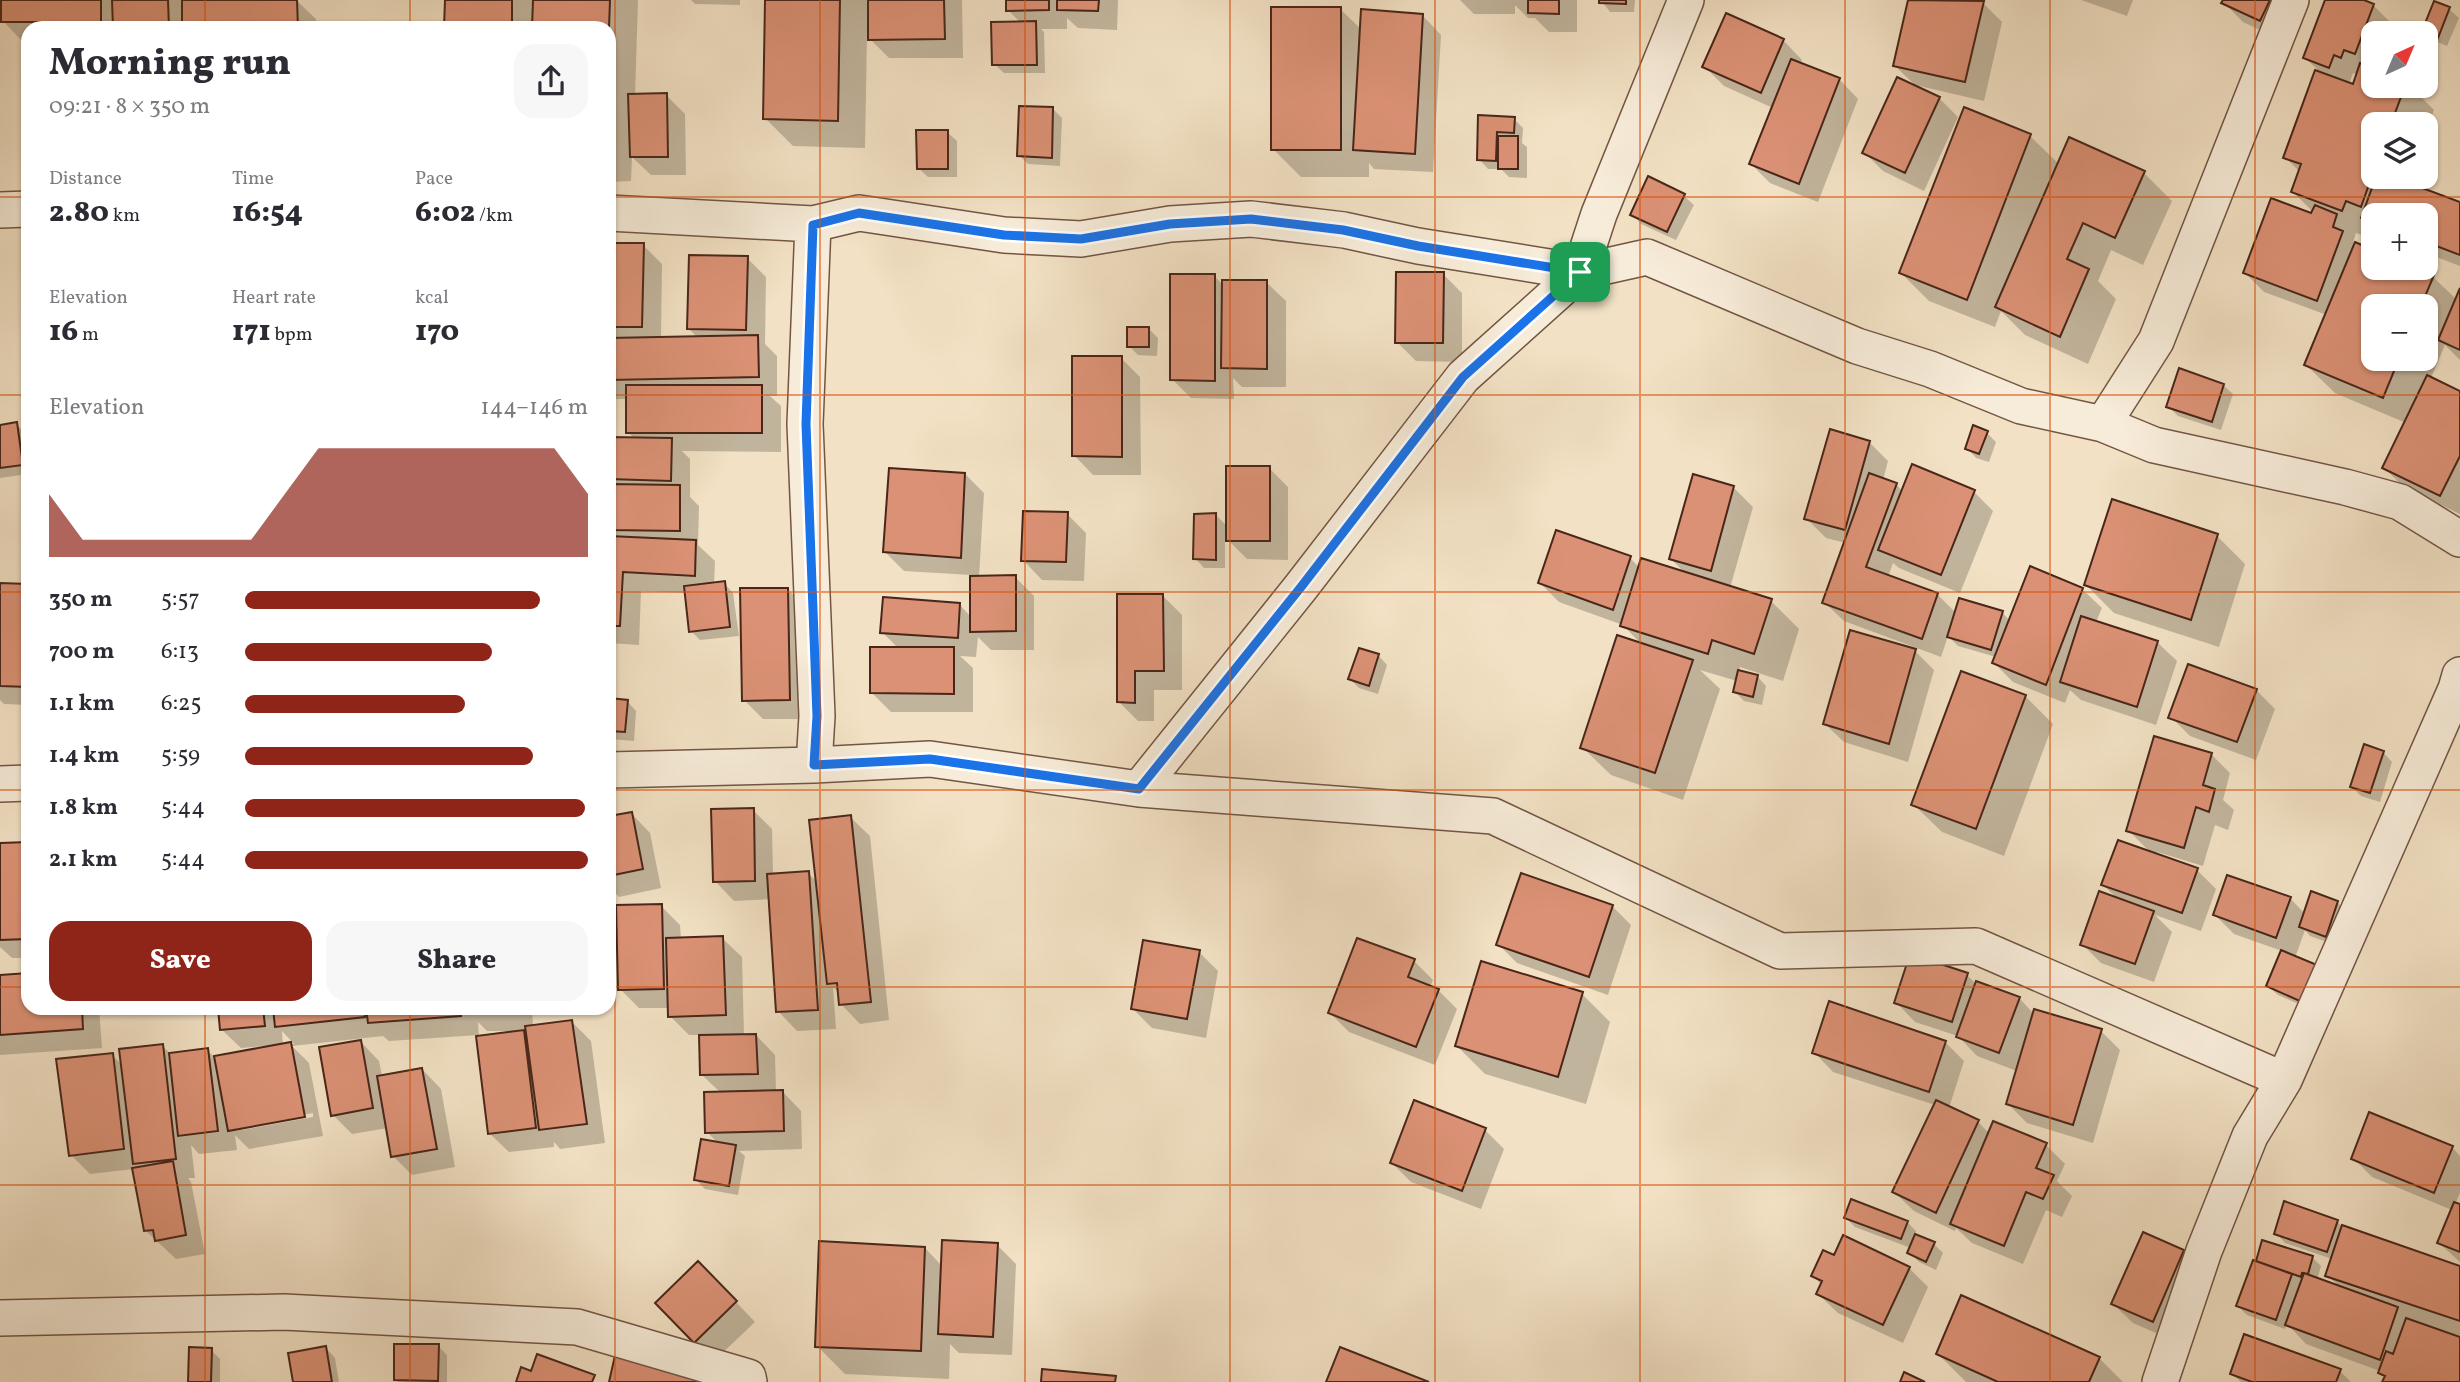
<!DOCTYPE html>
<meta charset="utf-8">
<style>
body{margin:0;font-family:Vollkorn,serif;background:#f7f7f7;color:#2b2b33;height:100vh;display:flex;flex-direction:column;font-size:26px;white-space:nowrap}
*{box-sizing:border-box;margin:0}
p{font-size:23px;color:#7c7c81}
.icon{flex:none;width:38px;height:38px;fill:none;stroke:currentColor;stroke-width:2;stroke-linecap:round;stroke-linejoin:round}
.map{position:relative;flex:1;overflow:hidden}
.details{position:absolute;left:21px;top:21px;width:595px;height:994px;display:flex;flex-direction:column;background:#fff;border-radius:21px;box-shadow:0 2px 5px #0004}
.details>*{flex:none}
.needle{width:46px;rotate:44deg}
.tools{position:absolute;left:2361px;top:21px;display:grid;gap:14px}
.tools a{display:grid;place-items:center;width:77px;height:77px;border-radius:14px;background:#fff;box-shadow:0 2px 5px #0004;font-size:35px}
.pin{position:absolute;display:grid;place-items:center;width:60px;height:60px;color:#fff;margin:-30px;border-radius:14px;box-shadow:0 4px 10px #0006}
.round{display:grid;place-items:center;flex:none;width:74px;height:74px;border-radius:21px;background:#f7f7f7}
.overview{display:flex;align-items:center;justify-content:space-between;height:119px;padding:0 28px}
h1{font-size:38px;font-weight:800;line-height:52px}
.metrics{display:grid;grid-template-columns:repeat(3,1fr);gap:10px;height:119px;padding:7px 28px}
.metrics div{display:grid;align-content:center}
.metrics b{font-size:30px;font-weight:800}
.metrics small{font-size:19px;font-weight:400}
.metrics p{font-size:19px}
.chart{height:196px;padding:14px 28px}
.chart p{display:flex;justify-content:space-between}
.chart svg{width:100%;height:126px;margin-top:7px;fill:#8f2418;opacity:.7}
.primary-button{display:flex;gap:14px;margin-top:auto;padding:14px 28px}
.primary-button a{flex:1;height:80px;border-radius:21px;background:#8f2418;color:#fff;font-size:28px;font-weight:800;line-height:80px;text-align:center}
.primary-button a+a{background:#f7f7f7;color:#2b2b33}
ul{padding:0 28px;list-style:none;font-size:23px}
li{display:grid;grid-template-columns:112px 84px 1fr;align-items:center;height:52px}
li i{height:18px;border-radius:9px;background:#8f2418}
.map>svg:first-child{display:block}
.shadow{fill:#0003;fill-rule:evenodd}
.building{fill:#db9175;stroke:#492619;stroke-width:2}
.lines{fill:none;stroke-linecap:round;stroke-linejoin:round}
.street-casing{stroke:#735544;stroke-width:38}
.street{stroke:#f7ecd9;stroke-width:35}
.route-casing{stroke:#fff;stroke-width:14}
.route{stroke:#1a73e8;stroke-width:9}
.grid{fill:none;stroke:#d8540d;stroke-width:2;stroke-opacity:0.55}
</style>
<div class="map">
<svg width="2460" height="1382" viewBox="0 0 2460 1382">
<rect width="100%" height="100%" fill="#f2e1c4"/>
<filter id="stains"><feTurbulence type="fractalNoise" baseFrequency=".00286" numOctaves="4"/><feColorMatrix values="0 0 0 0 .2 0 0 0 0 .09 0 0 0 0 .02 0 0 0 .5 -.17"/></filter>
<radialGradient id="worn" r=".72"><stop offset=".6" stop-color="#630" stop-opacity="0"/><stop offset="1" stop-color="#630" stop-opacity=".3"/></radialGradient>
<!-- shadow -->
<path class="shadow" d="M3,0h293l20,19v9h-288v13h-6l-19,-20z
M446,0h192l-3,96 31,-1 19,19 1,61h-35l-19,-18 -1,24 -22,1v-26h4v-3h-4v-125h-163z
M691,0h49v5l-45,-1z
M767,0h195l1,58h-74l-22,-22 -2,112 -72,-2 -28,-28z
M1008,0h110l-1,30 -39,-2 -11,-10v11h-26l3,3 1,41h-41l-10,-9 27,-41 -13,-13z
M1460,0h117v32h-28l-14,-14h-7l-13,-13v9h-41z
M1601,0h34l-1,12h-24z
M1910,0h60l13,3 19,19 -18,79 -69,-16 -20,-19z
M2081,0h52l-6,16z
M2225,0h73l-19,39 -36,-17 -20,-20z
M2326,0h33l14,5 19,19 -3,9h-16v53h37l24,24 -8,23v-9h-53v53h36l-2,7 53,20v62l-34,-13v-38h-53v15l-3,8 -14,-5 -3,10 20,9v16h38l22,9 24,23 3,-8v68l-15,-15 -14,33 29,15v121l-56,-27 -20,-19 22,-45 -71,-30 -29,-28 21,-50 -63,-23 -19,-19 68,-61 -20,-20 7,-20 -15,-15 32,-88 -12,-11zM2353,73l5,2 -4,11 -5,-2zM2373,306h53v53h-53z
M2435,3l14,6 10,9 -12,28 -14,-6 -9,-9z
M1340,9l22,21 60,-15 19,20 -8,137 -59,-3 -5,-6v14h-68l-28,-28z
M1783,40l19,20 -2,4 39,15 19,20 -40,103 -48,-19 -19,-19 22,-56 -49,-22 -20,-20z
M2426,50l9,9 -9,25z
M1939,98l19,19 -34,74 -41,-20 -19,-19z
M1053,109l9,9 -2,48 -32,-2 -9,-9z
M1965,110l65,26 29,28 84,8 29,29 -29,64 -32,-15 -13,31 18,18 -28,65 -63,-29 -24,-24 -6,16 -66,-26 -28,-28z
M1480,117l34,2 9,9 -1,15 5,4v31l-18,-1 -8,-8h-13l-9,-10z
M947,132l10,9v36h-29l-10,-9z
M1649,178l35,18 10,9 -18,35 -35,-16 -9,-10z
M609,244l34,1 19,19 -1,74h37l-9,-9 58,-71 19,19 -1,67 12,12v40h-7l11,10v46l-99,-1 8,8v38l9,9 -1,39 17,16 -1,24 10,-2 9,10 6,43 -39,4 -9,-9 -4,-38 -46,-2 -2,54 -30,-2v-204h26l-7,-7v-33h-19z
M1443,274l19,19v69l-46,-1 -19,-19z
M1214,276l9,9 43,-3 20,19v86h-44l-9,-9 1,21 -43,-1 -19,-19z
M1149,329l9,9 -1,18 -19,-1 -9,-9z
M1121,358l19,19 1,98h-48l-19,-20z
M2223,385l10,9 -12,36 -43,-14 -10,-10z
M16,424l10,10 2,40 -28,4v-52z
M1987,433l9,9 -7,20 -13,-4 -9,-10z
M1869,442l19,19 -5,19 13,4 7,8h71l19,19 -33,82 -61,-25 -6,-5 -5,14 49,17 19,19 46,-1 8,9 72,-32 20,19 -6,14 61,20 20,19 -21,64 -75,-25 -11,-10 -5,13 -52,-21 -19,-19 2,-6 -38,-11 -10,-10 -7,21 -97,-36 -20,-19 22,-59 -20,-5 -20,-20z
M1269,468l19,19v73l-41,-1 -22,-22v31h-21l-9,-10 21,-43 12,12z
M965,474l19,19 -5,84h36l19,19v54h-43l-13,-13 -2,20 -16,-1 13,12v44h-82l-19,-19 27,-44 -17,-17 78,-27 11,12v-42l-67,-4 -19,-19z
M1734,488l19,19 -23,81 41,13 28,28 -16,52 -43,-14 -1,5 18,4 9,10 -4,19 -18,-4 -9,-9 2,-11 -37,-11 20,19 -37,111 -72,-25 -29,-28 59,-103 -18,-19 -64,-23 -19,-19 90,-25 10,10 46,6 -15,-15z
M1067,514l19,19 -2,48 -42,-1 -19,-20z
M2217,536l28,28 -26,83 -105,-34 -28,-28z
M0,584l28,2v119l-24,-1 -4,-4z
M787,589l20,19 1,111h-45l-19,-19z
M1163,596l19,19v75h-28v31h-16l-19,-19z
M1915,651l19,19 -26,92 -64,-20 -20,-19z
M1378,655l9,10 -9,29 -19,-6 -9,-9z
M2256,690l19,19 -19,51 -66,-24 -19,-19z
M2025,696l28,28 -49,132 -62,-24 -29,-28z
M609,700l18,1 9,10 -2,30 -25,-2z
M2383,752l9,10 -12,40 -19,-6 -9,-9z
M2211,754l19,19 -7,27 11,10 -6,20 -13,-5 -12,41 -46,-14 -1,3 41,15 19,19 -15,42 -46,-16 17,17 -18,50 -53,-19 -19,-19 37,-44 -16,-15 49,-31 -24,-24z
M753,810l19,19 1,46 35,-2 10,10 32,-66 20,19 19,184 -29,4 -19,-20 -1,-10 -7,-7 3,42 -39,2 -19,-20 -7,-112 -37,2 -19,-20z
M631,813l19,20 11,55 -42,9 -10,-10v-69z
M28,843v115h-16l-12,-11v-103z
M2290,898l15,16 32,-12 9,10 -11,33 -25,-9 -5,-6 -10,28 17,52 -34,-15 -10,-9 14,-35 -48,-17 -19,-19z
M661,906l19,19 1,14 41,-1 20,19 2,79 12,-1 19,20 1,37 6,-1 19,20 1,38 -63,2 6,5 -7,39 -33,-6 -9,-9 23,-36 -12,-12 14,-39 -20,-19v-39h-12l-19,-19v-8h-31l-19,-19z
M1612,906l19,19 -23,70 -91,-32 -19,-19z
M1199,952l19,19 -12,67 -54,-10 -20,-20z
M1414,961l19,19 -3,7 8,3 19,19 -22,56 -86,-33 -19,-19z
M28,975v33h71l3,40 -102,7v-78z
M1967,975l10,10 42,13 15,16 67,17 19,19 -27,93 -66,-20 -19,-19 9,-33 -40,-15 -19,-20 -43,-14 -19,-20z
M1582,994l28,28 -24,82 -101,-30 -28,-28z
M220,1008h312l1,19 39,-5 19,19 14,102 -45,6 -6,-7v5l-45,5 -20,-19 -11,-98 -89,6 -6,-5 -91,10 17,17 14,73 -74,13 -14,-14 2,15 -38,4 -8,-9 4,33h-7l3,4 14,72 -29,5 -30,-28 -12,-62 -44,5 -19,-19 41,-100 11,11 39,-20 9,8 36,-4 8,8 50,-9v-3l-24,2 -20,-19zM478,1022l9,9h26v3l-34,3zM282,1031l12,13 -11,2zM313,1113v4l-71,13v-4z
M360,1041l19,20 3,15 40,-7 19,20 14,78 -43,8 -19,-19 -5,-28 -36,6 -19,-19z
M1945,1042l19,19 -15,47 29,14 12,12 56,11 19,19 -8,17 15,15 -10,21 -16,-7 -23,54 -51,-21 -16,-15 -1,3 -41,-20 -20,-19 41,-87 -102,-33 -19,-20z
M1485,1130l19,19 -23,60 -70,-27 -19,-19z
M2452,1147l8,9v37l-5,11 5,2v56l-21,-19 13,-33 -80,-33 -19,-19z
M1846,1218l61,4 9,9 -1,5 19,8 9,9 -7,17 -17,-8 -10,-10 2,-4 -56,-21z
M2337,1221l6,7 117,40v114h-76l1,-4 -5,-7 -74,-27 -19,-20 -2,5 -38,-14 -9,-9 19,-42 6,-22 49,15 9,9 -4,14 24,8 -14,-13 5,-16 -47,-16 -9,-10z
M997,1245l19,19 -4,91 -53,-2 -9,-9 -1,35 -104,-5 -28,-28 108,-98 18,19z
M2183,1251l19,20 -30,69 -39,-17 -20,-19z
M1835,1257l74,11 19,19 -25,56 -65,-30 -20,-19 4,-9 -9,-9z
M717,1282l38,40 -41,39 -57,-58z
M438,1346l9,9v27h-49l-2,-2z
M326,1348l9,10 4,24h-44z
M211,1350l9,9v23h-30z
M1938,1354l161,4 24,24h-157z
M2340,1371l11,11h-110l-9,-8z"/>
<!-- building -->
<path class="building" d="M1,0h100v22h-100z
M112,0h56l1,28h-56z
M182,0h115l1,28h-116z
M445,0h67v28h-68z
M533,0h77l-1,28h-77z
M765,0h75l-2,121 -75,-2z
M868,0h76l1,39 -77,1z
M1006,0h43v10l-43,1z
M1057,0h42l-1,11 -41,-1z
M1528,0h31v14l-31,-1z
M1599,0h27v4l-27,-1z
M1908,0l76,1 -19,81 -72,-16z
M2223,0h47l-10,21 -39,-18z
M2325,0h39l10,4 -19,50 -11,-4 -3,8 -7,-3 -5,13 -26,-10z
M2434,1l16,6 -12,31 -16,-7z
M1271,7h70v143h-70z
M1361,9l62,5 -8,140 -62,-4z
M1726,13l58,26 -23,54 -59,-26z
M1036,21l1,44h-45l-1,-43z
M1791,59l49,19 -41,106 -50,-20z
M2360,63l13,4v19h32l-14,38h-18v49l-12,34 -15,-6 -4,10 -51,-19 10,-28 -18,-6 32,-88 38,14z
M1897,77l43,20 -35,76 -43,-20z
M667,93l1,64h-38l-2,-63z
M1019,106l34,1 -1,51 -35,-2z
M1964,107l67,27 -64,166 -68,-27z
M1478,115l37,2 -1,16 -17,-1 -1,29 -19,-1z
M916,130h32v39h-31z
M1498,136h20v33h-20z
M2069,137l76,34 -30,67 -32,-15 -16,36 22,10 -29,68 -65,-30z
M1648,176l37,18 -18,38 -37,-17z
M2376,177h17l67,25v53l-34,-13v-27h-53v7l-12,-4z
M2271,198l40,15 4,-8 22,9 -4,13 10,4 -26,70 -74,-28z
M2355,242l18,8v18h43l18,7 -13,31h-48v53h26l-16,39 -79,-33z
M609,243h35l-2,84h-33z
M689,255l59,1 -2,74 -59,-1z
M1396,272h48l-1,71h-48z
M1170,274h45v107l-45,-1z
M1222,280h45v89l-46,-1z
M2460,288v62l-22,-10z
M1127,327h22v20h-22z
M758,335l1,42 -150,3v-42z
M1072,356h50v101l-50,-1z
M2179,368l45,16 -12,38 -46,-15z
M2427,375l33,16v65l-20,40 -58,-28z
M626,385h136v48h-136z
M17,422l6,43 -23,3v-43z
M1973,425l15,6 -9,23 -14,-5z
M1830,429l40,12 -25,89 -41,-11z
M609,437l63,1 -1,43 -62,-2z
M1912,464l63,26 -34,85 -63,-25z
M1226,466h44v75h-44z
M889,468l76,5 -4,85 -78,-6z
M1869,473l28,10 -31,84 72,26 -16,46 -100,-36z
M1693,474l41,12 -23,85 -42,-12z
M609,484l71,1v46l-71,-1z
M2112,499l106,35 -27,86 -107,-35z
M1023,511l45,1 -2,50 -45,-1z
M1216,513v47l-23,-1 1,-45z
M1556,530l75,26 -18,54 -75,-27z
M609,536l87,4 -1,36 -72,-4 -3,54h-11z
M1641,558l131,41 -18,55 -42,-14 -4,14 -88,-28z
M2030,566l53,22 -37,97 -54,-22z
M1016,575v56l-46,1v-56z
M725,581l5,46 -41,5 -5,-46z
M0,583l28,1v103l-28,-1z
M740,588h48l2,112 -48,1z
M1117,594h46l1,77h-29v32l-18,-1z
M883,597l77,6 -2,35 -78,-5z
M1959,598l44,13 -12,39 -44,-13z
M2081,616l77,25 -21,66 -77,-25z
M1850,630l66,19 -27,95 -66,-20z
M1617,635l76,25 -38,113 -75,-25z
M870,647h84v47l-84,-1z
M1359,648l20,6 -10,32 -21,-7z
M2188,664l69,25 -20,53 -69,-24z
M1738,670l20,5 -5,22 -20,-5z
M1961,671l65,24 -50,134 -65,-24z
M609,698l19,2 -3,32 -16,-1z
M2154,736l58,17 -9,32 12,4 -6,23 -13,-5 -12,41 -58,-17z
M2364,744l20,7 -14,42 -20,-6z
M754,808l1,73 -42,1 -2,-73z
M632,812l11,57 -34,7v-60z
M851,815l20,187 -32,3 -2,-22 -10,1 -18,-164z
M2118,840l80,28 -16,45 -81,-28z
M28,842v97l-28,1v-97z
M809,871l9,139 -42,2 -9,-138z
M1521,873l92,32 -24,72 -93,-32z
M2227,875l64,22 -15,41 -63,-23z
M2099,891l55,20 -19,53 -55,-19z
M2311,891l27,10 -12,36 -27,-10z
M662,904l2,85 -46,1 -2,-85z
M723,936l3,79 -58,2 -2,-79z
M1357,938l58,21 -7,18 31,12 -23,58 -88,-34z
M1143,940l57,10 -13,69 -56,-10z
M2281,950l36,15 -15,37 -36,-16z
M1910,954l58,19 -16,49 -58,-19z
M1481,961l102,31 -25,85 -103,-31z
M28,973v35h54l1,21 -83,6v-60z
M1976,981l44,16 -21,56 -43,-16z
M1829,1001l117,40 -17,51 -117,-39z
M218,1008h45l2,18 -45,4z
M273,1008h91l1,9 -90,10z
M366,1008h94l1,8 -93,7z
M466,1008h49v4l-49,1z
M2034,1009l68,20 -29,96 -67,-21z
M572,1020l15,104 -48,6 -14,-104z
M524,1030l12,98 -48,6 -12,-98z
M756,1034l2,40 -58,1 -1,-40z
M361,1040l12,68 -42,8 -12,-69z
M291,1042l14,75 -77,14 -14,-75z
M163,1044l13,115 -43,5 -14,-115z
M208,1048l10,83 -40,5 -9,-83z
M113,1053l11,96 -55,7 -13,-97z
M422,1068l15,81 -46,8 -14,-81z
M783,1090l1,41 -79,2 -1,-41z
M1414,1100l72,28 -24,63 -72,-28z
M1936,1100l43,20 -43,93 -44,-21z
M2369,1112l84,34 -19,47 -83,-34z
M1993,1121l54,22 -11,25 18,7 -11,24 -17,-7 -22,54 -54,-22z
M701,1139l35,6 -7,41 -35,-6z
M173,1161l13,74 -31,6 -2,-11 -9,1 -12,-63z
M1851,1199l57,22 -7,18 -57,-21z
M2284,1201l54,19 -11,32 -53,-18z
M2454,1202l6,2v48l-23,-9z
M2342,1225l118,41v55l-135,-45z
M2143,1232l41,18 -31,72 -42,-18z
M1915,1234l20,8 -9,20 -19,-9z
M1843,1235l67,32 -27,58 -67,-31 6,-13 -11,-5 12,-26 11,5z
M942,1240l56,3 -5,94 -55,-3z
M2262,1240l51,16 -5,18 -6,-1 -1,4 -45,-16z
M819,1241l106,6 -4,104 -106,-4z
M2253,1260l39,14 -16,46 -40,-14z
M698,1261l39,40 -43,42 -39,-40z
M2304,1273l94,34 -18,53 -95,-35z
M1961,1295l139,62 -11,25h-91l-62,-28z
M2406,1318l54,19v45h-78l3,-6 -7,-3 8,-22 7,3z
M2244,1334l97,35 -5,13h-84l-22,-8z
M394,1344h45l-1,37 -44,-1z
M326,1346l6,36h-39l-5,-29z
M189,1347l23,1 -1,34h-23z
M1340,1347l89,35h-103z
M616,1351l114,31h-121z
M537,1354l58,21 -3,7h-76l5,-15 10,4z
M1042,1369l74,7 -1,6h-74z
M1904,1372l21,10h-25z"/>
<g class="lines">
<defs>
<path id="street" d="M0,210l28,-1
M609,213l204,11 46,-11 145,22 77,4 89,-15 81,-5 93,11 74,16 162,26 19,-58 87,-214
M813,224l-8,200 12,292 -3,49
M2103,424l53,-83 135,-341
M609,770l205,-5 116,-6 209,30 354,27 287,135 196,-5 308,134
M0,784l28,-1
M1139,789l162,-202 162,-210 117,-105 67,-15 210,89 73,23 91,37 82,18 51,21 191,42 55,15 60,37
M0,1318l284,-6 293,15 171,50 1,5
M2160,1382l44,-131 46,-115 34,-56 172,-391 4,-14"/>
</defs>
<!-- street casing -->
<use href="#street" class="street-casing"/>
<!-- street -->
<use href="#street" class="street"/>
</g>
<g class="lines">
<defs>
<path id="route" d="M859,213l145,22 77,4 89,-15 81,-5 92,11 75,16 162,26 -117,105 -162,210 -162,202 -209,-30 -116,6 3,-49 -11,-292 7,-199z"/>
</defs>
<!-- route casing -->
<use href="#route" class="route-casing"/>
<!-- route -->
<use href="#route" class="route"/>
</g>
<!-- grid -->
<path class="grid" d="M205,0v28M410,0v28M615,0v1382M820,0v1382M1025,0v1382M1230,0v1382M1435,0v1382M1640,0v1382M1845,0v1382M2050,0v1382M2255,0v1382M0,197h28M609,197h1851M0,395h28M609,395h1851M0,592h28M609,592h1851M0,790h28M609,790h1851M0,987h28M609,987h1851M205,1008v374M410,1008v374M0,1185h2460"/>
<rect width="100%" height="100%" filter="url(#stains)"/>
<rect width="100%" height="100%" fill="url(#worn)"/>
</svg>
<div class="tools">
<a><svg class="needle" viewBox="-14 -14 28 28"><path d="M0-13l5 13h-10z" fill="#e53935"/><path d="M0 13l5-13h-10z" fill="#7c7c81"/></svg></a>
<a><svg class="icon" aria-label="layers" viewBox="0 0 24 24"><path d="M12 4l9 5-9 5-9-5zM3 14l9 5 9-5"/></svg></a>
<a>+</a>
<a>−</a>
</div>
<div class="pin" style="left:1580px;top:272px;background:#1e9e55"><svg class="icon" aria-label="arrive" viewBox="0 0 24 24"><path d="M6 21V4h12l-3 4 3 4H6"/></svg></div>
<section class="details">
<div class="overview"><div><h1>Morning run</h1><p>09:21 · 8 × 350 m</p></div><a class="round"><svg class="icon" aria-label="share" viewBox="0 0 24 24"><path d="M12 15V3M7 8l5-5 5 5M5 13v7h14v-7"/></svg></a></div>
<div class="metrics">
<div><p>Distance</p><b>2.80<small> km</small></b></div>
<div><p>Time</p><b>16:54</b></div>
<div><p>Pace</p><b>6:02<small> /km</small></b></div>
</div>
<div class="metrics">
<div><p>Elevation</p><b>16<small> m</small></b></div>
<div><p>Heart rate</p><b>171<small> bpm</small></b></div>
<div><p>kcal</p><b>170</b></div>
</div>
<div class="chart"><p><span>Elevation</span>144–146 m</p>
<svg viewBox="0 0 160 44" preserveAspectRatio="none"><path d="M0 44V22L10 38L20 38L30 38L40 38L50 38L60 38L70 22L80 6L90 6L100 6L110 6L120 6L130 6L140 6L150 6L160 22V44z"/></svg>
</div>
<ul>
<li><b>350 m</b>5:57<i style="width:86%"></i></li>
<li><b>700 m</b>6:13<i style="width:72%"></i></li>
<li><b>1.1 km</b>6:25<i style="width:64%"></i></li>
<li><b>1.4 km</b>5:59<i style="width:84%"></i></li>
<li><b>1.8 km</b>5:44<i style="width:99%"></i></li>
<li><b>2.1 km</b>5:44<i style="width:100%"></i></li>
</ul>
<div class="primary-button"><a>Save</a><a>Share</a></div>
</section>
</div>
